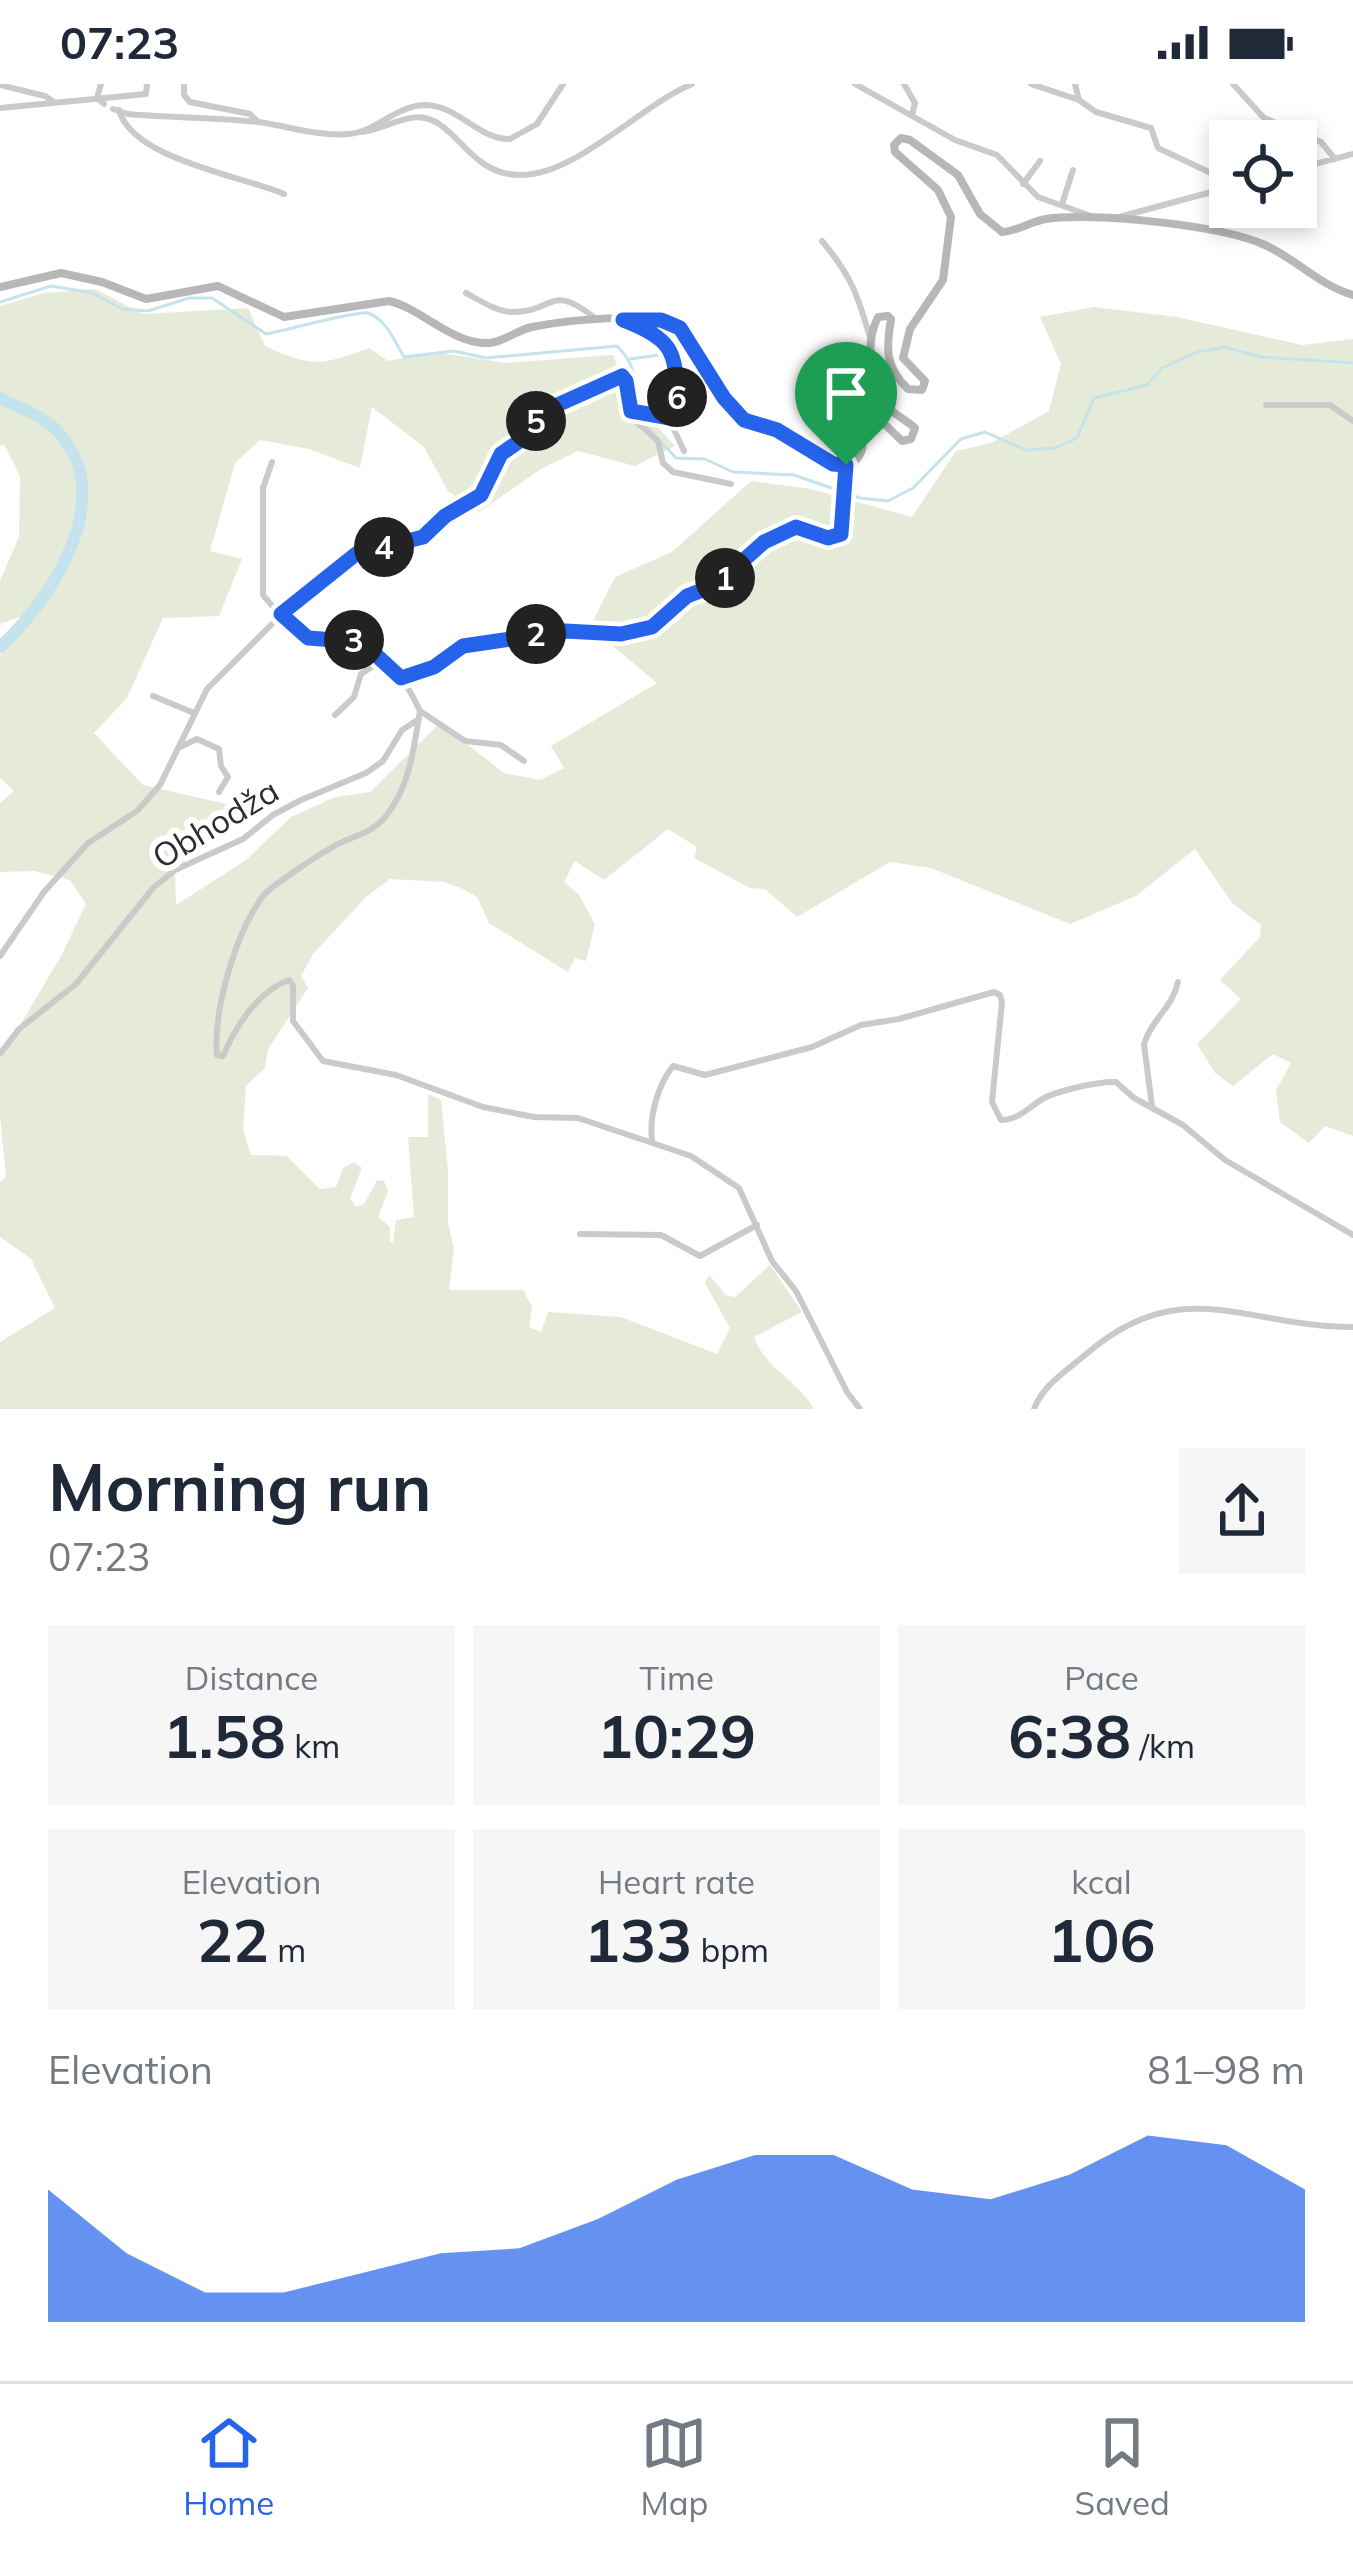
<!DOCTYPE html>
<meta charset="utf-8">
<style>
body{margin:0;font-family:Mulish,sans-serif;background:#f6f6f7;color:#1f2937;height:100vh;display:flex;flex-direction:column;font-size:45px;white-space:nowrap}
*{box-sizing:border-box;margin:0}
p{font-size:39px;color:#747a83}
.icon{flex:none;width:66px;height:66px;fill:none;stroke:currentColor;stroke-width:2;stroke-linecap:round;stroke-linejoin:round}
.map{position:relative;height:1325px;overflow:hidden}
.drawer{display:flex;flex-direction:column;background:#fff;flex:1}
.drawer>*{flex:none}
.buttons{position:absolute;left:1209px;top:36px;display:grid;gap:24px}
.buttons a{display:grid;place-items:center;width:108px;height:108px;border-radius:0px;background:#fff;box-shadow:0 6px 18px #0003;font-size:60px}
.pin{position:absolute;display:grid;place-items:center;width:102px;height:102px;color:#fff;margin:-123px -51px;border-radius:50% 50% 50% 0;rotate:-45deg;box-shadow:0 0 12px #0007}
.pin .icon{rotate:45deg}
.km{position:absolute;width:60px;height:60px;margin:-30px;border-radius:50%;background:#222;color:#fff;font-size:33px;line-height:60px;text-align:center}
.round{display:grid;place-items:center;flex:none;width:126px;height:126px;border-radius:0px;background:#f6f6f7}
.overview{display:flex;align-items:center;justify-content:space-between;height:204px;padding:0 48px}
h1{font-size:66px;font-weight:700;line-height:90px}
.figures{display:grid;grid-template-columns:repeat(3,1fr);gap:18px;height:204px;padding:12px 48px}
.figures div{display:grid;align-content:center;border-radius:0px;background:#f6f6f7;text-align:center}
.figures b{font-size:60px;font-weight:700}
.figures small{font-size:33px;font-weight:400}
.figures p{font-size:33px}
.chart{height:336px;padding:24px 48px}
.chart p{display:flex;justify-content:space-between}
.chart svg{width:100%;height:216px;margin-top:12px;fill:#2563eb;opacity:.7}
.status{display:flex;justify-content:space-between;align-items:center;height:84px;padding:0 60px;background:#fff;direction:ltr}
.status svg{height:33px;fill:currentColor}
.dock{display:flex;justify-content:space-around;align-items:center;height:168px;border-top:3px solid #e0e1e3;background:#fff;font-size:33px;color:#747a83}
.dock a{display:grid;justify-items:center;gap:6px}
.dock .active{color:#2563eb}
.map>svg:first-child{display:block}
.green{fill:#e6ebd9}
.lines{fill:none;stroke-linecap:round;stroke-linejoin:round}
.stream{stroke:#c4e3ec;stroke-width:3}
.river{stroke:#c4e3ec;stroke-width:12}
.minor{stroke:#cacaca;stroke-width:6}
.tertiary{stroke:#cacaca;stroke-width:6}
.secondary{stroke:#b7b7b7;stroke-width:8}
.route-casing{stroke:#fff;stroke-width:24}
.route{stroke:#2563eb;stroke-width:15}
.labels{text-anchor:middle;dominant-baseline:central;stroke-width:12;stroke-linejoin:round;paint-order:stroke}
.street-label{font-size:33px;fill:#2d2d2d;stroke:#fff}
</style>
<div class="status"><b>07:23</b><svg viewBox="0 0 49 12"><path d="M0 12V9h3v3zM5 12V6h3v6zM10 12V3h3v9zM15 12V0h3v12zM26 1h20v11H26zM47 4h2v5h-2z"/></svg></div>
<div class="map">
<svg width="1353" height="1325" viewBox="0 0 1353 1325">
<rect width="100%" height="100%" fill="#fff"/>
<!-- green -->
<path class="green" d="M95,205l48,25 105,-6 17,38c46,21 55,20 104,2l19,13 47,-9 71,11 107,-8 17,41 45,50 -40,20 -57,-15 -37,18 -62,43 -31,-21 -24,-44 -52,-40 -12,61 -51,-19 -49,-9 -25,23 -25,88 32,8 -23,57 -56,2 -36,80 -33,35 49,52 114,26 -82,59 1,35 70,-45 45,-43 44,-20 35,-5 70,-69 64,50 36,7 24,-12 -13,-22 106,-63 -67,-56 25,-50 57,-25 79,-71 60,8 101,28 44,-66 35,-8 58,-32 12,-47 -21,-47 54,-10 83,10 125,28 51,-6v797l-28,-10 -16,17 -29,-21 -4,-32 15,-27 -18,-9 -40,32 -18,-13 -18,-29 44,-45 -21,-19 40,-43 1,-12 -29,-22 -37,-54 -59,47 -66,28 -139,-56 -41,-6 -93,55 -32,-28 -15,-1 -56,-30 3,-11 -29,-18 -64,51 -29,-19 -11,21 15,13 16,29 -9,37 -11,-3 -7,14 -79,-49 -12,-26 -14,-8 -19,-7 -54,-3 -24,18 -53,57 -12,22 7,12 -40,61 -3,19 -19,18 -3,44 8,25 36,1 33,33 16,-2 7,-19 11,-6 8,6 -12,30 6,9 8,-3 13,-24 7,1 4,10 -10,26 12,10v15l3,1 3,-23 18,-3 -6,-80h20v-43l13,6 7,70v53l6,26 -5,41h74l9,17 -3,20 12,5 7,-20 73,5 96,37 13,-26 -25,-45 4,-8 17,20 9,2 35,-32 32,47 -48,25c10,30 45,45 60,72h-814v-67l55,-34 -24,-49 -31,-22v-55l6,-5 -6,-60v-58l61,-103 25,-52 -16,-24 -36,-9 -34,1v-69l14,-12 -14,-13v-122l22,-40 -22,8v-43l19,-44 1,-61 -15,-30 -5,-1v-139l44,-13z"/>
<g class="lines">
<!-- stream -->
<path class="stream" d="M0,218l51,-16 42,7 29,16 26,2 41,-13h23l54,36c17,-3 93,-24 102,-21 18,6 27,29 36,44l50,-6 32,7 131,-12c20,19 18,35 17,61
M675,270h18
M630,275l36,-5
M638,331l13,16
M661,358l15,16 29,1 28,13 61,3 66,23 28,3 25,-13 48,-49 24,-7 41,18 29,-2 22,-10 17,-40 53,-13 15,-17 35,-16 27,-5 37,10 92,6"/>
<!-- river -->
<path class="river" d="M0,314c20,10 42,17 57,33 63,65 -5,168 -57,216"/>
<!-- minor -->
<path class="minor" d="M184,0v11l6,7 60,12 8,8
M855,0l100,56 42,15 41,42 53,19
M904,0l11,19 -3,12
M1031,0l48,16
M1075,0l4,16 17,12 55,16 7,20 72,34
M1233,0l31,34 57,24 14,17
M0,1l45,11 9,6
M0,24l146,-14 1,-10
M119,26c13,49 123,66 165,84
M362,48c19,-2 44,-18 63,-14 33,7 45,56 94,57 55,2 122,-70 173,-91
M1296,85l57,-15
M1023,100l17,-23
M1062,120l11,-34
M1119,133l111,-30
M822,157c30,36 35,53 48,96
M466,209c13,7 31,19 46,19 44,0 37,-30 83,6
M623,236c60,22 50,38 56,95l-9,6 -39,-10
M1266,321h64l23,16
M670,337l14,30
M272,378l-9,26v107c11,13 25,32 40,40 13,7 23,3 37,3 38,1 66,42 80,73 -6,36 -10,75 -34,105 -15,19 -36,20 -55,32 -14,8 -60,38 -68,48 -27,36 -50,114 -46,159l6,1c13,-30 35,-65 66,-76l4,5v36l30,40 73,14 87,32 51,10 44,1 113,38 48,32 33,73 24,30 51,101 13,17
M401,594l33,-11 29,-22 102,-14 56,3 31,-7 35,-31 29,-11 59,-50 28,-8 25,11 13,-4 5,-69
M153,612l41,17
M420,627l45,30 36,4 23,16
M335,631l19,-18 7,-23 23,-15
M178,664l19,-9 22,10 2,17 7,11 -9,15
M0,872l44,-64 44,-49 49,-32 23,-26 47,-96 75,-75 74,-60 67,-17 22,-21 35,-21 21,-40 20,-15 25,-31 76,-33 4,5 5,36 27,24 5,22 10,9 58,12
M0,970l19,-25 57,-45 77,-96 22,-18 68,-31 30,-24 28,-15 65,-27 17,-12 19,-31 17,-11
M1152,1022l-8,-62c7,-24 29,-37 34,-62
M652,1056c-3,-24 6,-55 21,-74l32,9 107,-28 49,-22 38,-6 95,-27 6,3 2,7 -10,100 9,18c19,0 28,-14 45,-23 16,-7 53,-16 70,-15l18,16 49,27 42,35 128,75
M580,1150l81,1 39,21 57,-31
M1034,1325c9,-24 32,-38 51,-54 96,-84 160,-28 268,-28"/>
<!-- tertiary -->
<path class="tertiary" d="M101,0l-4,14 7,6
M113,25l15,5c43,4 87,3 130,8 30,4 61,15 91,12 27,-2 47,-29 77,-29 33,1 51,34 84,34l27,-15 26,-40"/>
<!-- secondary -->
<path class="secondary" d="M0,203l61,-14 41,9 44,17 72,-13 66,31 105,-16c32,7 64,44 100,42 15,-1 28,-13 43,-16 31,-6 121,-17 146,0 27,19 34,60 56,84 11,12 26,12 41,18 21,9 42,33 64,36 7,1 12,0 17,-5 25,-27 -30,-56 -34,-77l14,-6 66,64 9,-2 4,-11c-10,-9 -23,-14 -31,-25 -16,-22 -18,-63 -6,-86l10,-1 3,3c-5,30 -6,48 17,70l14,1 3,-9 -22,-23 7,-29 33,-49 8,-63 -13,-27 -43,-38 -1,-7 7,-7 9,2 48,35 22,39 22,18c17,-1 29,-11 44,-13 47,-7 175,6 219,26 31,14 54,40 88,50"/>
</g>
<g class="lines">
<defs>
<path id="route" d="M623,236h38l19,8 44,70 20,22 33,10 56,34 13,1 -5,69 -13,4 -32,-11 -32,15 -48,43 -29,11 -35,31 -31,7 -56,-3 -102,15 -29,21 -33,11 -39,-36 -54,-4 -27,-24 75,-60 67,-17 22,-21 36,-21 20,-41 20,-14 25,-30 76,-34 4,5 5,30 45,8 4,-4c-8,-57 4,-72 -57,-95z"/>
</defs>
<!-- route casing -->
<use href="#route" class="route-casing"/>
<!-- route -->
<use href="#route" class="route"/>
</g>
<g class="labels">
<!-- street labels -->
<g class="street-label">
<text transform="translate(215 739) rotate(-31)">Obhodža</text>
</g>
</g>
</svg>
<div class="buttons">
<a><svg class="icon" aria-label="locate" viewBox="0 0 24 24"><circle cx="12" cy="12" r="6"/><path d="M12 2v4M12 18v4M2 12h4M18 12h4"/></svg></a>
</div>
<div class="pin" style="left:846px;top:381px;background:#1e9e55"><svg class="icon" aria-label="arrive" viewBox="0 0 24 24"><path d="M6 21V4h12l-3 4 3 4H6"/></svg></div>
<b class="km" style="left:725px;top:494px">1</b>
<b class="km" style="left:536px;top:550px">2</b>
<b class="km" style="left:354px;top:556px">3</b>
<b class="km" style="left:384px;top:463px">4</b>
<b class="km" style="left:536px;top:337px">5</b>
<b class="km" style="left:677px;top:313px">6</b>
</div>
<section class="drawer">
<div class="overview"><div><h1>Morning run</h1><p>07:23</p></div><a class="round"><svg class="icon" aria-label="share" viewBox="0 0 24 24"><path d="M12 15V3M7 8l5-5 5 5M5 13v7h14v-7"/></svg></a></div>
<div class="figures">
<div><p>Distance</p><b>1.58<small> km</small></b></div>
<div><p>Time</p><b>10:29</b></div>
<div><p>Pace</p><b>6:38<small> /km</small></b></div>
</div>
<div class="figures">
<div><p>Elevation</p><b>22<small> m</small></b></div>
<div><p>Heart rate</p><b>133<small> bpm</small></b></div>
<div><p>kcal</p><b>106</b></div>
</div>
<div class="chart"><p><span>Elevation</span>81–98 m</p>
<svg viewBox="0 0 160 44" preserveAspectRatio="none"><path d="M0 44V17L10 30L20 38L30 38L40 34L50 30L60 29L70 23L80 15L90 10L100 10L110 17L120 19L130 14L140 6L150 8L160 17V44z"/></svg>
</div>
</section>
<nav class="dock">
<a class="active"><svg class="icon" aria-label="home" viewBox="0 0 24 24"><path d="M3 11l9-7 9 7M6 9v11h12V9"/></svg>Home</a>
<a><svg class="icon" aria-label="map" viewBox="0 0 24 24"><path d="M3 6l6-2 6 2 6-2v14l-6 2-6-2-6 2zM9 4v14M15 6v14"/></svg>Map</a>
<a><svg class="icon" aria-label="saved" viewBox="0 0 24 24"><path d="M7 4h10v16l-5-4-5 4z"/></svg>Saved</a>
</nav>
